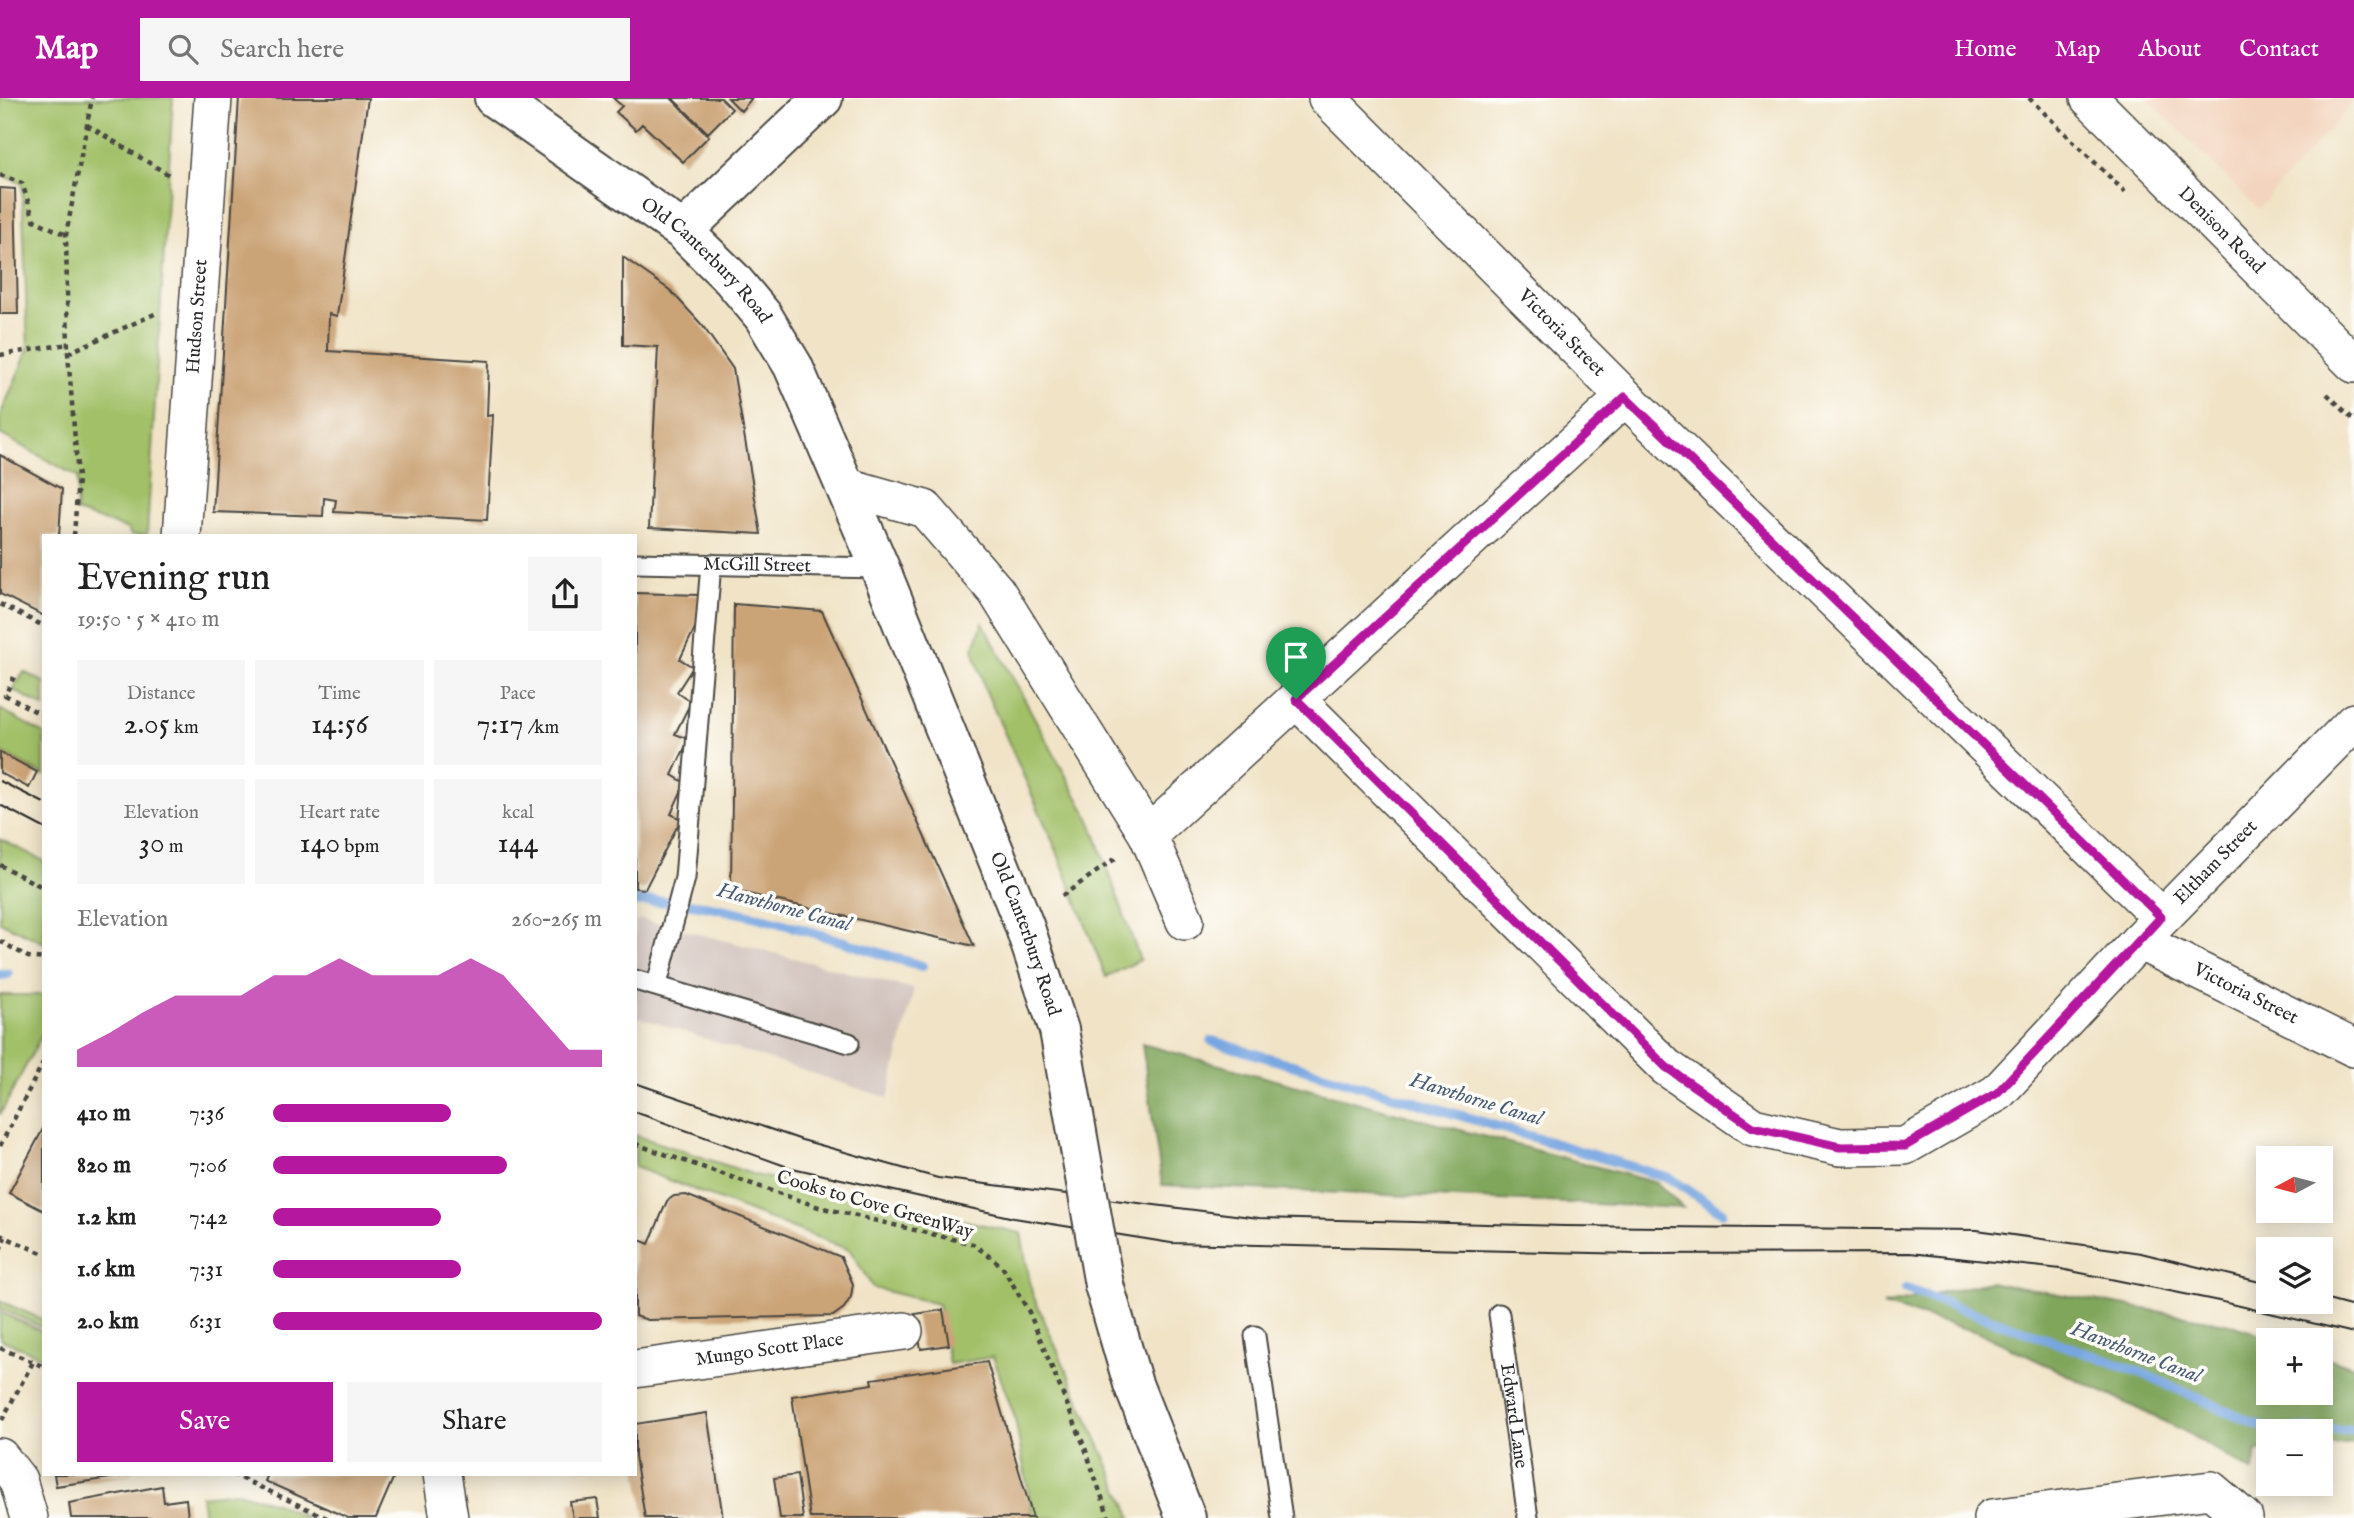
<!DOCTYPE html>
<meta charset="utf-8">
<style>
body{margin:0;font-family:"IM FELL English",serif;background:#f6f6f6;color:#222;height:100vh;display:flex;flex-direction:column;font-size:26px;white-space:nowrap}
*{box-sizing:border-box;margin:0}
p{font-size:23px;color:#767676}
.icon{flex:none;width:38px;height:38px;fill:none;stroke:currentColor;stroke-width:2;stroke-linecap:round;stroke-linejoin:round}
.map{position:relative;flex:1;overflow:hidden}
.drawer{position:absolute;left:42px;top:436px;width:595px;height:942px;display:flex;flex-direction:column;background:#fff;border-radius:0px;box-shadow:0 4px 18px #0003}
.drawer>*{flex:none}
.needle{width:46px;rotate:263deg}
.buttons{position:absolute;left:2256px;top:1048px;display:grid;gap:14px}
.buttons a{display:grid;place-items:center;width:77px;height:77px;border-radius:0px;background:#fff;box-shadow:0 4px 18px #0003;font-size:35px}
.pin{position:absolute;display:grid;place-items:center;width:60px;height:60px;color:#fff;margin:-72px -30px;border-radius:50% 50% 50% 0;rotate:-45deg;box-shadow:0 0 7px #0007}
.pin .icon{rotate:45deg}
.round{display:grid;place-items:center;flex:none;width:74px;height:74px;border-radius:0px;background:#f6f6f6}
.summary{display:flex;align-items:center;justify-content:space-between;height:119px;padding:0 35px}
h1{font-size:38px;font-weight:600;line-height:52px}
.figures{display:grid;grid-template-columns:repeat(3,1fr);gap:10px;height:119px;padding:7px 35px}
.figures div{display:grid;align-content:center;border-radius:0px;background:#f6f6f6;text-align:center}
.figures b{font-size:30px;font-weight:600}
.figures small{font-size:19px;font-weight:400}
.figures p{font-size:19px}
.chart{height:196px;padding:14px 35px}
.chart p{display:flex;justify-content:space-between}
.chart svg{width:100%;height:126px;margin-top:7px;fill:#b5179e;opacity:.7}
.cta{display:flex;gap:14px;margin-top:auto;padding:14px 35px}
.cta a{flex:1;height:80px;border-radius:0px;background:#b5179e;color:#fff;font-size:28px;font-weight:600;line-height:80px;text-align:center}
.cta a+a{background:#f6f6f6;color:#222}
ul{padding:0 35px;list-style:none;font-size:23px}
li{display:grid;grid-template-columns:112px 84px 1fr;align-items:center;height:52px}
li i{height:18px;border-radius:9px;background:#b5179e}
header{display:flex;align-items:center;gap:42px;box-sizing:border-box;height:98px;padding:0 35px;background:#b5179e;color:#fff}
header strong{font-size:33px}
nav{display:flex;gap:38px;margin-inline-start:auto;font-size:24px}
.search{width:490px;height:63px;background:#f6f6f6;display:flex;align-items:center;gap:18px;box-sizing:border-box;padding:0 24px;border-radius:0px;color:#767676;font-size:26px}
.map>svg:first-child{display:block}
.built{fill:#f3d4be}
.industrial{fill:#cfc0ba}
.green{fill:#a1c068;stroke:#66764a;stroke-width:2}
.forest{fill:#80a65c;stroke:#566844;stroke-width:2}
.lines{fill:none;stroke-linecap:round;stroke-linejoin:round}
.stream{stroke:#77a6e1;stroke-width:10}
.building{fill:#caa376}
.lane-casing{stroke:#494742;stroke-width:23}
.street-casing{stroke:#494742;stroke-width:40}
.secondary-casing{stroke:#494742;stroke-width:42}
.primary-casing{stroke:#494742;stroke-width:42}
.path{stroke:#494742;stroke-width:4.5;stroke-dasharray:5 5;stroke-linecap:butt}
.lane{stroke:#fff;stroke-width:19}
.street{stroke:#fff;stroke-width:37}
.secondary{stroke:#fff;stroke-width:38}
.primary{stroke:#fff;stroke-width:38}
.tram{stroke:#2b2b2b;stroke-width:2}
.primary-bridge-casing{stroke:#494742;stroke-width:42;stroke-linecap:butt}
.primary-bridge{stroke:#fff;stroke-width:38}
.route-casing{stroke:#fff;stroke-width:14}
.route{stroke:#b5179e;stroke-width:9}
.labels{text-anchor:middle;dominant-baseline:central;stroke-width:7;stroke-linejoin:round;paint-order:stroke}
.street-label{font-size:19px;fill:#2b2b2b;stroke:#fdfcf7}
.water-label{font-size:21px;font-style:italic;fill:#495c74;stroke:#fdfcf7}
</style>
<header>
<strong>Map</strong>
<div class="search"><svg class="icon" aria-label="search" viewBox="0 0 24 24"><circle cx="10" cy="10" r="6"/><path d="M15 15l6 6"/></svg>Search here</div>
<nav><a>Home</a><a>Map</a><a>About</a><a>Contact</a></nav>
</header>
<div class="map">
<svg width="2354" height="1420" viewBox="0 0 2354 1420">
<rect width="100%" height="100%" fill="#fdfcf7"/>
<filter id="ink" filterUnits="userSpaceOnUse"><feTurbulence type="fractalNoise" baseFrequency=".0143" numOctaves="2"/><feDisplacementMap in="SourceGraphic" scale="14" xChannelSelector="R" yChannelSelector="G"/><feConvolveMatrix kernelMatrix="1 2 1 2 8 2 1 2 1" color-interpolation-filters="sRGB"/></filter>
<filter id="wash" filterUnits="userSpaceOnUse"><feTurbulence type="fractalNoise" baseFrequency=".00686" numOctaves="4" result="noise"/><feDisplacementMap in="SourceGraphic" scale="28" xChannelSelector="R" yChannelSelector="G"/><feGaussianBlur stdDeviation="1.57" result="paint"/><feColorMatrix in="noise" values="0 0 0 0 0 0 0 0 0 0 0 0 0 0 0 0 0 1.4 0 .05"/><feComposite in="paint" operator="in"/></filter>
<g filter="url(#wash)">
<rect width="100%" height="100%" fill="#f0e3c6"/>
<!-- built -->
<path class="built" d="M2147,0h207v4l-96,107z"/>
<!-- industrial -->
<path class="industrial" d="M641,821l273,70 -26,109 -253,-82v-94z"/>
<!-- green -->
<path class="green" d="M0,0h173l-26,437h-16l-3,-6 -52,-17 2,-35 -78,-43v-18l28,-66 -6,-167 -22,-8z
M983,525l108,199 49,138 -34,17 -50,-128 -71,-160 -12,-40z
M24,574l20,10v25l-31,-17z
M0,611l44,25v41l-44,-23z
M0,741l44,22v82l-44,-21z
M0,897h44v36l-44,84z
M635,1037l120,40 266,58 11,60 100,225h-99l-18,-100 -22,-61 -44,7 -11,-60 -65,-16 -23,-38 -215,-83z
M0,1203l44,19v8l-44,-20z
M0,1214l44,20v26l-44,-19z
M237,1394l38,11 33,15h-104l-3,-22z"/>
<!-- forest -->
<path class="forest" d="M1142,946l515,139 26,25 -521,-23z
M1989,1184l237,41 50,17h-8v53h52l1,-37 33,11v76l-33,3 -1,-14h-52v18l-12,1 -3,21 -71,-42 -202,-97 -97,-28z"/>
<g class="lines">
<!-- stream -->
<path class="stream" d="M635,804c81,-7 207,41 287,64
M0,877l8,-1
M1212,943l457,137 53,34
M1906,1191l233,83 131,58h84"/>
</g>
<g id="blocks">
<!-- building -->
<path class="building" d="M239,0h129l-31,218 -8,-2 -1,37 161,10 -2,55 6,-1 -6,105 -153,-8 2,-12 -12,-2 -1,18 -110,-4z
M613,0h58l38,38 -26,26 -41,-38 -6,6 -20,-18 6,-6z
M672,0h49l11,11 -24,24z
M728,0h24l-11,13z
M0,90l15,1 3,125h-18z
M623,159l48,34 31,34 31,44 28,165 -112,-6 9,-181 -35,-2z
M0,357l62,34 -3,47h-15v80l-44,-22z
M635,495l64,2 -3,31 -16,33 13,8 -16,25 14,10 -16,32 14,5 -17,36 13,8 -14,31 10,5 -36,70 -10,-1z
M734,506l88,7 152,335 -243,-56z
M0,654l37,20 -8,16 -29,-15z
M44,1029v84l-35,-18z
M686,1097l155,62 12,27 -2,13 -7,11 -11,8 -185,4 -13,-4v-78l14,6 18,-43 7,-5z
M943,1212l6,35 -28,4 -6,-35z
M987,1264l46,156h-223l-18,-122 81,-12 -1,-5z
M707,1315l16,105h-78l-10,-62v-32z
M54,1376h77v1l-75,11z
M268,1376h127l-19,44h-28l-83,-37z
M797,1377l6,43h-23l-6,-40z
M162,1388l2,16 22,-3 2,19h-117l-2,-15z
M597,1401l3,19h-27l-3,-16z"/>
</g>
</g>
<g filter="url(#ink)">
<use href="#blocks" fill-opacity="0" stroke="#494742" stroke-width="2"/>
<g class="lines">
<defs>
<g id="lane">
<path id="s1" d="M635,465l245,5"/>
<path d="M635,882l214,63"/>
<path d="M657,886l28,-106 26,-314"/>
<path id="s2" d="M1499,1216l29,204"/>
<path d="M1255,1238l27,182"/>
</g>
<g id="street">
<path id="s3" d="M1327,0l298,299 536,520"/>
<path id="s4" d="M2089,0l265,266"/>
<path d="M844,388l81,23 71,82 152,244 37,86"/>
<path id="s5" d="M182,438l31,-438"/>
<path id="s6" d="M1296,601l370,368 87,60 87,20 65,-1 92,-53 142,-152 215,-219"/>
<path d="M1148,737l477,-438"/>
<path id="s7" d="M2139,843l215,107"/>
<path id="s8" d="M635,1271l269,-38"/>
<path d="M0,1359l18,23 11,38"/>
<path d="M442,1376l7,44"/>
<path d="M1992,1420l219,-28 33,28"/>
</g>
<path id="secondary" d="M683,133l140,-133"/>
<g id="primary">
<path id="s9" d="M494,0l189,133 49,48 31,37 30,50 87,202 144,357 35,105"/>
<path d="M1104,1187l29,99 53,134"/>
</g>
</defs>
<!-- lane casing -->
<use href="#lane" class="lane-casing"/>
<!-- street casing -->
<use href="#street" class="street-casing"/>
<!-- secondary casing -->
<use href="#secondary" class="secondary-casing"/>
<!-- primary casing -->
<use href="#primary" class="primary-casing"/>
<!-- path -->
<path class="path" d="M2029,0l96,94
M87,27l82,50
M0,77l22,8 12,37 32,15
M68,255l91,-41
M0,257l68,-11
M2327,296l27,26
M74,438l4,-58 -10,-125 -2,-118 26,-137
M0,506l44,22
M14,579l-9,18 39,21
M0,767l44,23
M1062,798l57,-40
M0,843l28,16 16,2
M635,1046l184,63 154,37 29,22 27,46 56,136 24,70
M0,1048l44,-85
M0,1137l44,19
M0,1152l5,-13
M0,1250l33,14
M2,1322l31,-58 11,5
M232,1376l95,44"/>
<!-- lane -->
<use href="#lane" class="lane"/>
<!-- street -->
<use href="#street" class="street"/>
<!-- secondary -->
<use href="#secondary" class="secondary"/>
<!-- primary -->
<use href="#primary" class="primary"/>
<!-- tram -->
<path class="tram" d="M0,683l44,22
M0,707l44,23
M635,985l167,57 136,38 321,40 305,8 413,4 164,23 127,31
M635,1014l153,55 226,51 157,25 464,11 275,-1 151,16 158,32 135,32
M2320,1200l34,9"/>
<defs>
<path id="primary-bridge" d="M1059,932l45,255"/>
</defs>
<!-- primary-bridge casing -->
<use href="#primary-bridge" class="primary-bridge-casing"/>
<!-- primary-bridge -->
<use href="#primary-bridge" class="primary-bridge"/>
</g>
</g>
<g class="lines" filter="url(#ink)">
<defs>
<path id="route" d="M1625,299l536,520 -164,176 -92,53 -65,1 -87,-20 -87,-60 -370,-368z"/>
</defs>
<!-- route casing -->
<use href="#route" class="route-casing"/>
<!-- route -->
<use href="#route" class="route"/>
</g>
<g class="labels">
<!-- street labels -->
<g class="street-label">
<text stroke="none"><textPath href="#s4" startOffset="187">Denison Road</textPath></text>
<text stroke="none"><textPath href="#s9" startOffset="268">Old Canterbury Road</textPath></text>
<text stroke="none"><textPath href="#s5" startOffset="220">Hudson Street</textPath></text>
<text stroke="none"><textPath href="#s3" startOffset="332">Victoria Street</textPath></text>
<text stroke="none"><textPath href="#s1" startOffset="122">McGill Street</textPath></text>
<text stroke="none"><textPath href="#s6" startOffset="1206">Eltham Street</textPath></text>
<text stroke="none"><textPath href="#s9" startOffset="1020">Old Canterbury Road</textPath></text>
<text stroke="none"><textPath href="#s7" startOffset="119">Victoria Street</textPath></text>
<text transform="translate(875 1107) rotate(16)">Cooks to Cove GreenWay</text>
<text stroke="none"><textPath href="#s8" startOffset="136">Mungo Scott Place</textPath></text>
<text stroke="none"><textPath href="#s2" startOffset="103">Edward Lane</textPath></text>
</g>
<!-- water labels -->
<g class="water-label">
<text transform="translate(784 810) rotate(15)">Hawthorne Canal</text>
<text transform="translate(1476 1002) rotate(17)">Hawthorne Canal</text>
<text transform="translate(2136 1255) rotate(21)">Hawthorne Canal</text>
</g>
</g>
</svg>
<div class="buttons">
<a><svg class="needle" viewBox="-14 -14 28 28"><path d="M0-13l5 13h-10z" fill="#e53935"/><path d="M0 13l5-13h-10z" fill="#767676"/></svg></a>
<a><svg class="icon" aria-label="layers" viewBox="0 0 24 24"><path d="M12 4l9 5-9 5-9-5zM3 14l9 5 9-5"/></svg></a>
<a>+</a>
<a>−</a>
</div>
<div class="pin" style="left:1296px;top:601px;background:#1e9e55"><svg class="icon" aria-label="arrive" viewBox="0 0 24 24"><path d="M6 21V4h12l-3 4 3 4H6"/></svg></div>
<section class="drawer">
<div class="summary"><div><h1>Evening run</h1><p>19:50 · 5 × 410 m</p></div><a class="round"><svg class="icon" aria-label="share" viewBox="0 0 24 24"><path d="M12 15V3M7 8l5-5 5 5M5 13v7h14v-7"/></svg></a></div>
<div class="figures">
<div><p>Distance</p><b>2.05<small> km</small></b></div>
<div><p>Time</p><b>14:56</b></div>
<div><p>Pace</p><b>7:17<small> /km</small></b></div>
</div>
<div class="figures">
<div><p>Elevation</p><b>30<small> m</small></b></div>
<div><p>Heart rate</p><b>140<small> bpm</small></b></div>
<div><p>kcal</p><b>144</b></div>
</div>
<div class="chart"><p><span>Elevation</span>260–265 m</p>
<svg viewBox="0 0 160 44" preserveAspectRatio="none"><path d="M0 44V38L10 32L20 25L30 19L40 19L50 19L60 12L70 12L80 6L90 12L100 12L110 12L120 6L130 12L140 25L150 38L160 38V44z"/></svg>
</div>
<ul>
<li><b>410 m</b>7:36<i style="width:54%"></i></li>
<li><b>820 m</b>7:06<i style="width:71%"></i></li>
<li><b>1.2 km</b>7:42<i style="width:51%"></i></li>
<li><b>1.6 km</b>7:31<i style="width:57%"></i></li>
<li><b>2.0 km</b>6:31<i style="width:100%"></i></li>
</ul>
<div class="cta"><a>Save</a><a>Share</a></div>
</section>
</div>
